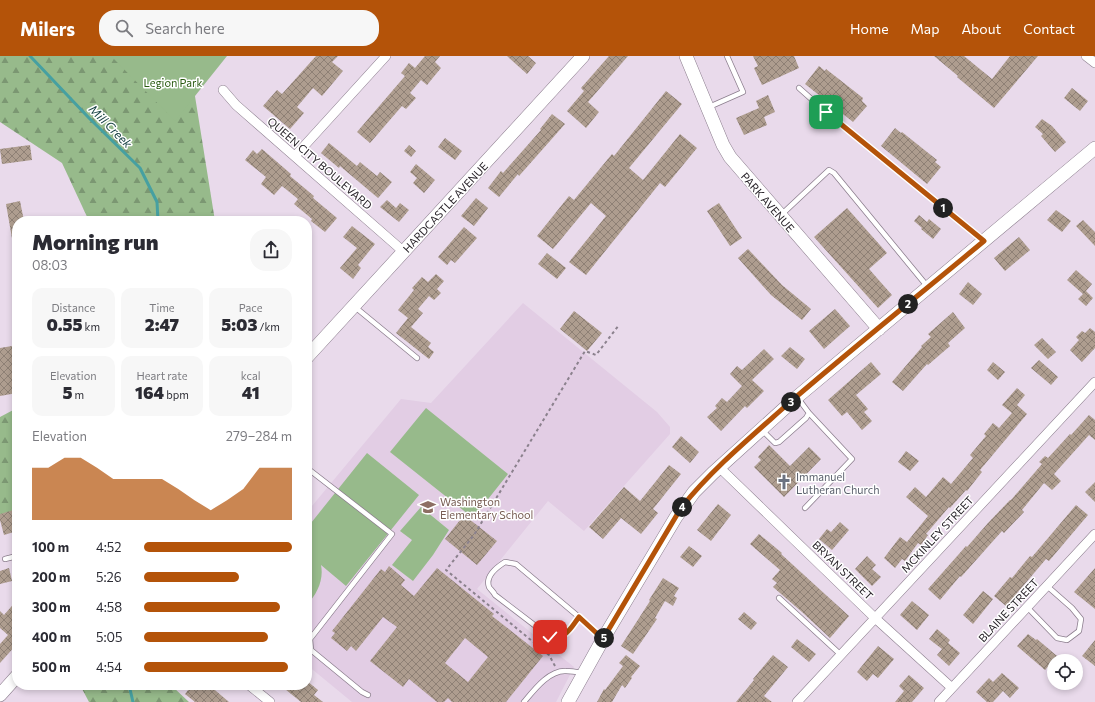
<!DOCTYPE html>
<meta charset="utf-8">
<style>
body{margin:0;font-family:Commissioner,sans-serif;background:#f7f7f7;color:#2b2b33;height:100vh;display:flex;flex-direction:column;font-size:15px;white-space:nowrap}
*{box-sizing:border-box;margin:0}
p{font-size:13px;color:#7c7c81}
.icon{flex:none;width:22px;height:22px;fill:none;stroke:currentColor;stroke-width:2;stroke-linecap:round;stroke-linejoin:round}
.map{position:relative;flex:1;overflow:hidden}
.sheet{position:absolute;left:12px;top:160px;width:300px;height:474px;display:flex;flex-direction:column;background:#fff;border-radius:16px;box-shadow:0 2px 6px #0003}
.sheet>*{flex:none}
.controls{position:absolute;left:1047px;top:598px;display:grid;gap:8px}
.controls a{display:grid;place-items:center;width:36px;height:36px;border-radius:50%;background:#fff;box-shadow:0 2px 6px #0003;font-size:20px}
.pin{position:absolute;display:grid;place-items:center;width:34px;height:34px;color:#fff;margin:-17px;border-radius:8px;box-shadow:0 2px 6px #0006}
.km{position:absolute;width:20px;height:20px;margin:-10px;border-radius:50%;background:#222;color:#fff;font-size:11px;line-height:20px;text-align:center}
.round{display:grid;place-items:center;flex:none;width:42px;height:42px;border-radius:16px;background:#f7f7f7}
.head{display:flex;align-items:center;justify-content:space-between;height:68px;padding:0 20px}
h1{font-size:22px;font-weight:800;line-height:30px}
.metrics{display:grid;grid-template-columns:repeat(3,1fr);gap:6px;height:68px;padding:4px 20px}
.metrics div{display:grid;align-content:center;border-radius:10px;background:#f7f7f7;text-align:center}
.metrics b{font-size:17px;font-weight:800}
.metrics small{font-size:11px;font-weight:400}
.metrics p{font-size:11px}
.chart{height:112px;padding:8px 20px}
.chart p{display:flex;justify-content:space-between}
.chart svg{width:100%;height:72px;margin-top:4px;fill:#b45309;opacity:.7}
ul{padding:0 20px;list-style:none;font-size:13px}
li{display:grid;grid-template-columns:64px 48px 1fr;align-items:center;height:30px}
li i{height:10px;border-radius:5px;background:#b45309}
header{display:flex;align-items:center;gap:24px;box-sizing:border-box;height:56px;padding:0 20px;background:#b45309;color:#fff}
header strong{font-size:19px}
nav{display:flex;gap:22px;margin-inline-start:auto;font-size:14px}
.search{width:280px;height:36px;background:#f7f7f7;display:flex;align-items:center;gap:10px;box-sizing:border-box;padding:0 14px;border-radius:16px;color:#7c7c81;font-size:15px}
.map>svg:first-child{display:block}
.built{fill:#e2cde4}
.forest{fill:url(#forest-firs)}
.park{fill:#97ba8b}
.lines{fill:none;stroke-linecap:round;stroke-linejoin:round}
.stream{stroke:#46a0a1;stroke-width:3}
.building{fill:url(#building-cross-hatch);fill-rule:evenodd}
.lane-casing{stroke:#8c7e8e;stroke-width:6}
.street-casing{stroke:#8c7e8e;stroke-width:10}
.secondary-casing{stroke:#8c7e8e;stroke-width:14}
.path{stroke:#8b818d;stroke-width:2;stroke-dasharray:3 3;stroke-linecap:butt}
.lane{stroke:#fff;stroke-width:4.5}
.street{stroke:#fff;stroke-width:9}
.secondary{stroke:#fff;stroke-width:13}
.route-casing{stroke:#fff;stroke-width:8}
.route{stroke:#b45309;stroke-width:5}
.labels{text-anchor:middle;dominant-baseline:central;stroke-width:3;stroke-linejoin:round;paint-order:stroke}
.park-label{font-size:11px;fill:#295a10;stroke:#fff}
.street-label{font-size:11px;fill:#282329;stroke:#fff}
.worship-label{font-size:11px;fill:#5b616d;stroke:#fff;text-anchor:start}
.education-label{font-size:11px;fill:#785e54;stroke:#fff;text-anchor:start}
.water-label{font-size:12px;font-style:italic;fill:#184243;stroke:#fff}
</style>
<header>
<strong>Milers</strong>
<div class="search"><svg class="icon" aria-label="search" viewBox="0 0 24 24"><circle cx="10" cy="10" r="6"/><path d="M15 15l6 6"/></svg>Search here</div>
<nav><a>Home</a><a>Map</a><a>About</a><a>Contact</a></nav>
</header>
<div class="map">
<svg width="1095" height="646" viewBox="0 0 1095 646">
<defs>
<pattern id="forest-firs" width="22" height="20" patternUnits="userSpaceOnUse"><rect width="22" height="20" fill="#97ba8b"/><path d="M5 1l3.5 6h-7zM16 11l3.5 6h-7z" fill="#7b9772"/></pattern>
<pattern id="building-cross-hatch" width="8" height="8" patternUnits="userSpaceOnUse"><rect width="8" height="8" fill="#ae9d8f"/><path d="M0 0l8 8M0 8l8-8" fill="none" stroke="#8e8075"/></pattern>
</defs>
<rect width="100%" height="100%" fill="#e9daeb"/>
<!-- built -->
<path class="built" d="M523,247l134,109 13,15v7l-86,97 -36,-30 -71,88 97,78 -18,35h-204l-45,-37v-153l94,-113 30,4z"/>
<!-- forest -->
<path class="forest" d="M0,0h207l-17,9 25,156h-126l-27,-58 -62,-41z
M17,352v105l-17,2v-98z
M80,629h93v2l16,15h-100z"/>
<!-- park -->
<path class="park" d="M111,0h116l-52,65z
M426,352l82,66 -35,44 -83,-66z
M367,397l52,42 -73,91 -25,-21c3,15 -4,29 -14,40v-77z
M421,451l28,23 -16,25 -20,26 -21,-16 20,-25 -12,-9z"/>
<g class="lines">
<!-- stream -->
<path class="stream" d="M30,0l59,62 51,50 17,34 1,19
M129,629l4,17"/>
</g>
<!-- building -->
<path class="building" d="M316,0h22l-6,6 11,9 -21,25 -9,-8 -16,19 7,6 -14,16 -27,-23 14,-16 5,4z
M425,0h15l-5,6 6,6 -14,17 -6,-5 -11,13 6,5 -10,11 -4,-3 -32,37 -13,-11 48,-56 -4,-3 8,-10 6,5z
M507,0h21l8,7 -9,11z
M609,0h19l-40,46 11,10 -13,16 -19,-17 17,-20 -3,-3z
M753,0h41l5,12 -37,17 -8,-17 4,-2z
M934,0h30l28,23 18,-23h28l-44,52 -37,-31 1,-1z
M819,10l6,5 1,-2 37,29 -1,3 5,5 -14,16 -48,-38z
M1072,32l16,13 -8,10 -16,-13z
M666,35l16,13 -53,64 14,12 37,-46 17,14 -32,39 -5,-4 -74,92 -17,-13 37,-46 -15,-13 -38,46 -16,-13 32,-40 5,4 38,-46 2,2z
M768,39l7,17 -11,5 3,8 -23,10 -8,-17 23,-10 -3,-7z
M552,58l13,10 -46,52 -1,-2 -19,23 -11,-9 13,-17 2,2 38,-43 -1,-1z
M1042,63l10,7 14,16 -11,10 -14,-16 2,-2 -8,-7z
M895,72l6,5 1,-1 35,28 -2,2 6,5 -14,17 -46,-38z
M445,82l17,13 -7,9 -17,-13z
M329,87l28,23 3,-4 17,14 3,-4 12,10 -14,16 -38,-32 -1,2 -18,-15z
M30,89l2,15 -30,4 -2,-15z
M409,89l7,6 -5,6 -7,-6z
M262,93l29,25 -1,2 24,20 -1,2 24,20 -12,14 -14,-11 1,-2 -18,-15 4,-5 -16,-13 -8,9 -13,-11 5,-7 -21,-17 8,-10 4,4z
M416,108l19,16 -11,13 -11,-10 4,-5 -7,-6z
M476,142l12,10 -14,18 -13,-10z
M387,144l9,8 4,-5 9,7 -10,12 -19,-15z
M20,145l4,20h-7v23h-4l-7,-40z
M719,147l23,35 -12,8 -23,-35z
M847,152l40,45 -18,16 23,26 -14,13 -64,-71z
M1056,154l15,11 -9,11 -15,-12z
M919,159l8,7 2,-3 12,10 -8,10 -12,-10 1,-1 -8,-7z
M1083,164l12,12v14l-19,-20z
M352,170l23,18 -17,21 3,3 -8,11 -13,-11 17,-20 -14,-11z
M464,171l13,11 -22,25 -4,-3 -4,5 -9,-8z
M1019,181l11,13 -25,21 -11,-13z
M748,193l34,36 29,24 -9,11 -31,-25 -33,-37z
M547,197l19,15 -9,11 -19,-15z
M1076,214l16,14 -6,7 7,7 -7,8 -8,-7 5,-5 -16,-14z
M436,218l8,7 -7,8 4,4 -7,7 -5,-4 -11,13 5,4 -12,14 20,16 -3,4 6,5 -5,7 -33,-26 12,-15 -10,-8 16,-20 -2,-2 10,-11 6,5z
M968,226l14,12 -9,11 -14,-11z
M835,253l15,17 -26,23 -15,-18z
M574,255l28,22 -15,18 -27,-22z
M953,256l12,16 -17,15 2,3 -22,19 -1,-1 -24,27 -11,-9 30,-35 -1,-1 10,-9 -3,-3z
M1090,272l5,4v16l-13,14 -12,-12 9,-10 -3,-3 6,-6 3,2z
M1042,282l14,14 -8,7 -14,-14z
M12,290l5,29v18l-17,3v-48z
M790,291l15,12 -8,10 -16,-13z
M764,293l10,10 -22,21 12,11 -17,17 -2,-2 -24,25 -14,-14 10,-9 -2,-2 7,-8 5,4 15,-16 -12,-12 7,-8 5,4z
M1039,304l19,17 -7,8 -20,-17z
M871,306l10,12 -25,21 12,14 -4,3 8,9 -10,9 -15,-18 -5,4 -14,-16z
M993,306l12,10 -7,8 -11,-10z
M1017,332l8,7 -8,10 10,9 -47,56 2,2 -15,19 -1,-1 -16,18 -1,-1 -23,27 2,1 -7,10 -3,-2 -13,18 -3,-2 -7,9 -11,-10 16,-21 7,5 21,-26 -22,-19 9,-10 11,10 17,-20 8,7 22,-26 -3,-3 16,-19 -2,-2 9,-11 6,5 13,-15 -10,-8z
M1089,359l6,5v20l-6,-5 -35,39 7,7 -9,9 -8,-7 -22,27 2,2 -20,21 -2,-2 -41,46 -1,-1 -20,24 -12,-11 38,-43 1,1 21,-24 22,-23h1l31,-36 -3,-2 6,-6 3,2 22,-24 1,1z
M681,380l18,16 -9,11 -18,-16z
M769,389l21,21 19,-19 12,12 -37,38 -30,-30 7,-7 -3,-3z
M906,395l13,10 -9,10 -12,-9z
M669,409l12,9 -28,35 5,4 -17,21 -20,-16 -18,21 -14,-12 35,-40 16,14z
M1095,426v20l-10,-10z
M718,448l13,11 -20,26 -14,-11z
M1076,449l12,10 -39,46 -3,-2 -40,47 -12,-10 16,-19 2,1 18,-22 2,1z
M17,453v22l-13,4 -4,-15v-6z
M464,459l33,26 -20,24 -32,-26z
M840,466l9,8 -17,20 -13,-11 8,-10 4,3z
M759,478l23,19 -1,1 68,62 -19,22 -28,-26 -29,-25 4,-4 -5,-4 8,-9 -30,-26z
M689,490l13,10 -9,11 -13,-10z
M867,500l9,9 -4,4 9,8 -9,9 -17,-17z
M389,510l16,14 -4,5 13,11 23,-28 57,46 -2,2 51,40 -37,46h-54l-4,-4 -4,4h-7l-28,-23 -6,8 -33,-26 27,-34 -14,-10 -27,34 -5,-5 -4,5 -16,-13 4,-5 -3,-2 49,-62 4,3zM465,582l23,19 -20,25 -23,-19z
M9,512l3,13 -12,3v-13z
M1095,512v41l-21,-17z
M663,522l16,10 -5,8 3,2 -4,8 -8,-5 -10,17 2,1 -24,35 -12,-8 29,-45 -1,-1z
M983,535l10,8 -20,25 -10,-9z
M17,544v44l-17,19v-19l8,-9 -8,-7v-17l4,4z
M912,545l17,14 -12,15 -17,-15z
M744,556l13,11 -6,7 -13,-11z
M937,573l13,11 -2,3 12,10 -11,13 -12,-11 5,-6 -13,-10z
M1028,578l8,6 1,-1 20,17 -12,14 -28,-24z
M797,583l19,15 -7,8 -18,-15z
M1095,584v26l-13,-10z
M878,590l16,13 -16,19 -5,-4 -6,7 -10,-9z
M626,599l14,11 -9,11 1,1 -7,10 -3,-3 -10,17h-15l7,-13 1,1 18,-24 -4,-3z
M773,599l15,12 -24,29 8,6h-36l18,-22 -1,-1z
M1002,617l17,15 -9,10 -7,-7 -10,11h-6l-11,-10 13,-14 4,4z
M909,619l15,13 -12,14h-17l9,-11 -5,-5z
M307,625l11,9 -4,5 9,7h-22l-21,-17h27z
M192,629h17l20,17h-34l-10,-8z"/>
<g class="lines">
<defs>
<path id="lane" d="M799,32l27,24 157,128
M709,51l34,-15 -16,-36
M781,159l48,-45 5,3 93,113
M355,251l62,51
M762,374l13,13 4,-1 27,-24 3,-5 -12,-16
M307,412l85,66 -82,105 1,11 51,42 6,3
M805,452l47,-49 -43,-46
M5,503l12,-3
M779,542l62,57
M1027,551l30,31 10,2 12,-9 2,-12 -9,-11 -25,-22
M579,561c-9,12 -12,21 -29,20l-55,-42c-1,-3 -5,-6 -6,-8 -4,-11 8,-20 16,-25l11,2 63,53 24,21
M524,646c10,-12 25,-32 42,-31 5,0 11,1 16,2"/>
<path id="street" d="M1086,0l9,7
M223,34l13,15 168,147
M295,100l91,-100
M719,411l156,151 77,70
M249,629l21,17
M797,646l298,-320
M939,646l156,-168"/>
<path id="secondary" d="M686,0l37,89 7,12 149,172
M307,301l276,-301
M0,639l17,-19
M568,646l35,-63 73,-122 18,-25 19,-19 84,-76 298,-249"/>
</defs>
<!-- lane casing -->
<use href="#lane" class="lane-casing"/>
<!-- street casing -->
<use href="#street" class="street-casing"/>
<!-- secondary casing -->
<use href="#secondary" class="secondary-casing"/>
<!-- path -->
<path class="path" d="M555,610l-6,-11 -103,-85 28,-35 111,-184 11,4 23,-30"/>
<!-- lane -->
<use href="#lane" class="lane"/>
<!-- street -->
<use href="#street" class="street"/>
<!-- secondary -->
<use href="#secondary" class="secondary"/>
</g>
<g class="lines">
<defs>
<path id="route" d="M550,581c17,1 20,-8 29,-20l24,22 78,-131c31,-39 71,-72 108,-105 64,-55 130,-108 195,-162l-158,-129"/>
</defs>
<!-- route casing -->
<use href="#route" class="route-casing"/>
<!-- route -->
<use href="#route" class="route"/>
</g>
<!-- icons -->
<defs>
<symbol id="church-bare" viewBox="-9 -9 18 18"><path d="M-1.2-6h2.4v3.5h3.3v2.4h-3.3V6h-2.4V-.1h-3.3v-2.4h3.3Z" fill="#6b7280" stroke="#fff" stroke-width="2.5" paint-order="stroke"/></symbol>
<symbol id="school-bare" viewBox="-9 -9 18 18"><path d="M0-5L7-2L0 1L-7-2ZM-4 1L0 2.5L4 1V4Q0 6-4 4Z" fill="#8d6e63" stroke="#fff" stroke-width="2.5" paint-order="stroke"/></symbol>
</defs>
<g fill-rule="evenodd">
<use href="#church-bare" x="773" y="415" width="22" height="22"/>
<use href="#school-bare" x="417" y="440" width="22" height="22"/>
</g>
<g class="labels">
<!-- park labels -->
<g class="park-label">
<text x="173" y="26">Legion Park</text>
</g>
<!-- street labels -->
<g class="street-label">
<text transform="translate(320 107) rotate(41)">QUEEN CITY BOULEVARD</text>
<text transform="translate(768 146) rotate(49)">PARK AVENUE</text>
<text transform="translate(445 151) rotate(-47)">HARDCASTLE AVENUE</text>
<text transform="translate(937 478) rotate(-47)">MCKINLEY STREET</text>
<text transform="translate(843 514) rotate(44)">BRYAN STREET</text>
<text transform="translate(1008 554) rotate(-47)">BLAINE STREET</text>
</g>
<!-- worship labels -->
<g class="worship-label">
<text x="796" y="420">Immanuel<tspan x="796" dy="13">Lutheran Church</tspan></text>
</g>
<!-- education labels -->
<g class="education-label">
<text x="440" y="445">Washington<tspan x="440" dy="13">Elementary School</tspan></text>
</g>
<!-- water labels -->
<g class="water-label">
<text transform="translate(111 70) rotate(45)">Mill Creek</text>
</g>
</g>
</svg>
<div class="controls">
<a><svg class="icon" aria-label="locate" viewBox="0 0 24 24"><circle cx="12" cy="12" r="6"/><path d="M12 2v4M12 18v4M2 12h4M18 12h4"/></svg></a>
</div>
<div class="pin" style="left:826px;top:56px;background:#1e9e55"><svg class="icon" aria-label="arrive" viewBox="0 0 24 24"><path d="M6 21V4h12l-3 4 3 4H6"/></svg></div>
<div class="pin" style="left:550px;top:581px;background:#d93025"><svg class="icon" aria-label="check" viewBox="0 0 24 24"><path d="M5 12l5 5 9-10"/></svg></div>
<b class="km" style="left:943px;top:152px">1</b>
<b class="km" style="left:908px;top:248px">2</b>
<b class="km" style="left:791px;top:346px">3</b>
<b class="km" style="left:682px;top:451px">4</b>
<b class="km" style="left:604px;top:582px">5</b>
<section class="sheet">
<div class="head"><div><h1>Morning run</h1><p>08:03</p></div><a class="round"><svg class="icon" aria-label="share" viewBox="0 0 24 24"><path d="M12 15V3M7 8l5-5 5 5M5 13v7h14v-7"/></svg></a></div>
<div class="metrics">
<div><p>Distance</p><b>0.55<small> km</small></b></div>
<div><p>Time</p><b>2:47</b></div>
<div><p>Pace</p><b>5:03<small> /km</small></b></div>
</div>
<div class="metrics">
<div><p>Elevation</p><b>5<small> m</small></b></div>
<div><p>Heart rate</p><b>164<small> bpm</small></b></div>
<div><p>kcal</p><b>41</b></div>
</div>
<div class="chart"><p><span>Elevation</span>279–284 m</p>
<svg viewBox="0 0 160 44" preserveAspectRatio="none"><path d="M0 44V12L10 12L20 6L30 6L40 12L50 19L60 19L70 19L80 19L90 25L100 32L110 38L120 32L130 25L140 12L150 12L160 12V44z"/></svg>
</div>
<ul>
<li><b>100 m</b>4:52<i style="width:100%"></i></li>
<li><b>200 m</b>5:26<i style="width:64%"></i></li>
<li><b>300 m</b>4:58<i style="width:92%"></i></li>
<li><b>400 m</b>5:05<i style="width:84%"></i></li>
<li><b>500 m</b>4:54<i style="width:97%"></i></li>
</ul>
</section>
</div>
